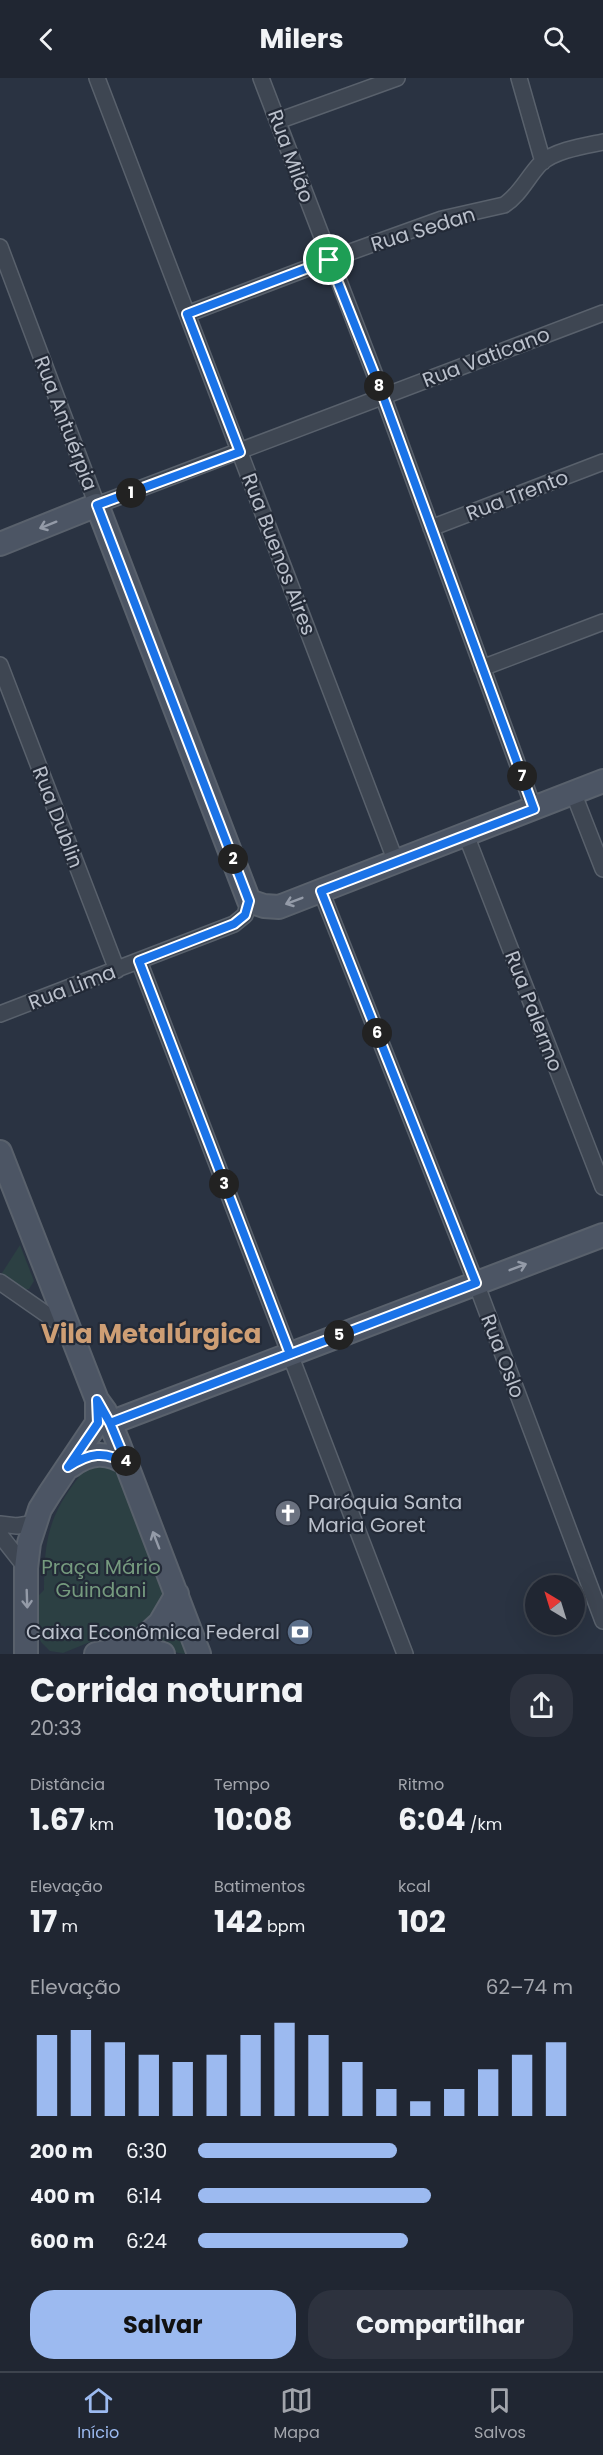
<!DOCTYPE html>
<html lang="pt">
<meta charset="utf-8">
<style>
body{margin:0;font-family:Poppins,sans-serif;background:#2d323e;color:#f1f3f6;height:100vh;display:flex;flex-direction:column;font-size:22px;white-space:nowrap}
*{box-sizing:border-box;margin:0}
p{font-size:20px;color:#a2a5ac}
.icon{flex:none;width:33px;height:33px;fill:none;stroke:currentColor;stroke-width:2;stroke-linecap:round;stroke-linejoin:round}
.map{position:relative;height:1576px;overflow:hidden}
.drawer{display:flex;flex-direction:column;background:#202632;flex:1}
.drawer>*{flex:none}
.needle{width:39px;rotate:322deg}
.tools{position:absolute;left:525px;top:1497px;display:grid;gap:12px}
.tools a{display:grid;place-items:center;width:60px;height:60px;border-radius:50%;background:#202632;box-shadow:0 6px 24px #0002,0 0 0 2px #3d434d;font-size:30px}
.pin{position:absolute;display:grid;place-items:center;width:51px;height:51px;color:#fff;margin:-26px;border:3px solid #fff;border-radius:50%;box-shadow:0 2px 6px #0007}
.km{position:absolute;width:30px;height:30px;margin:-15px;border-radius:50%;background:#222;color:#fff;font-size:16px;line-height:30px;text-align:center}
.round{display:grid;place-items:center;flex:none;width:63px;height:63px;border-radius:24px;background:#2d323e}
.headline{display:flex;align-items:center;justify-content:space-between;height:102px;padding:0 30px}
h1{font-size:33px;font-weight:700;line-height:45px}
.metrics{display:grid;grid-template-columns:repeat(3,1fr);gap:9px;height:102px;padding:6px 30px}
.metrics div{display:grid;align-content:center}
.metrics b{font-size:30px;font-weight:700}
.metrics small{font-size:16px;font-weight:400}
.metrics p{font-size:16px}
.chart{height:168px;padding:12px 30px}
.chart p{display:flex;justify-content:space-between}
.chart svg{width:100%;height:108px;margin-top:6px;stroke:#9cbaf0;stroke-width:6}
.primary-button{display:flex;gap:12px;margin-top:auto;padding:12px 30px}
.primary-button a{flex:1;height:69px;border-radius:24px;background:#9cbaf0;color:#111;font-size:24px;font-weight:700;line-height:69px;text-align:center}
.primary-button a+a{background:#2d323e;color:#f1f3f6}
ul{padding:0 30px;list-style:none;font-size:20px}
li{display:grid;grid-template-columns:96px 72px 1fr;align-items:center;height:45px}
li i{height:15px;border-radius:8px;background:#9cbaf0}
header{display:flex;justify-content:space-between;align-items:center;height:78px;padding:0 30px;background:#202632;font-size:27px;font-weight:700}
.tab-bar{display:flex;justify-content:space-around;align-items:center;height:84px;border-top:2px solid #3d434d;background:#202632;font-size:16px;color:#a2a5ac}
.tab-bar a{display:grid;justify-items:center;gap:3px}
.tab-bar .current{color:#9cbaf0}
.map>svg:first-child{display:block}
.green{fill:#2c4043}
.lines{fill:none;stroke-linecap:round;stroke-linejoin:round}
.street-casing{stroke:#59616c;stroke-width:18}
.secondary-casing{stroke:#59616c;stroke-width:26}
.street{stroke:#3e4652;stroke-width:15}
.secondary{stroke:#4c5564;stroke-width:22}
.oneway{stroke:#949ba8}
.route-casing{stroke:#fff;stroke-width:12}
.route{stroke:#1a73e8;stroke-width:8}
.labels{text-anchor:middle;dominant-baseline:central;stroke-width:4.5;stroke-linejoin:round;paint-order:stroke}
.street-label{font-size:20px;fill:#bbc1cc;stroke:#232a37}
.poi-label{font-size:20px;fill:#bbc1cc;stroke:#232a37;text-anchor:start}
.park-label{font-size:20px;fill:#759a7e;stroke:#232a37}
.district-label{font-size:26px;font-weight:bold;fill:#ce9e74;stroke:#232a37}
</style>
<header><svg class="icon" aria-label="back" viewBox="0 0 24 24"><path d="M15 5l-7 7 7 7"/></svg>Milers<svg class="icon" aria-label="search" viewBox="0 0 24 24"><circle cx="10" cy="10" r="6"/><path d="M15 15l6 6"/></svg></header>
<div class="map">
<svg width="603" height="1576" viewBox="0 0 603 1576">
<rect width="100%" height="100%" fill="#2a3342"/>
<!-- green -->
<path class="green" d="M20,1167l14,36 -5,8h-4l-23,-16z
M87,1385l30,4 46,117v9l-6,18 -20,19 -47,12 -27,11 -13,-2 -9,-9 -2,-5 -1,-41 6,-6c0,-48 4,-74 35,-113l-1,-7z
M174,1542l2,2 12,32c-14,0 -22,-6 -33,-15z"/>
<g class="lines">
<defs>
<path id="street" d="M97,0l299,784
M261,0l122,318 151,413
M519,0l24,84
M278,43l119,-43
M0,169l97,258 506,-192
M187,236l155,-59 100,-36 62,-14c16,-10 24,-29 37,-42 15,-13 43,-17 62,-21
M431,450l172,-66
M0,587l117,305
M482,590l121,-46
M573,714l30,77
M466,757l137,352
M321,813l155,392 127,338
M139,883l266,693
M0,936l234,-90 11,-9 4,-14
M0,1204l69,48
M0,1446l17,2 18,-3
M0,1457l26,33"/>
<path id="secondary" d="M0,466l97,-39 152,396 15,5 15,1 324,-126
M0,1074l97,248 8,11 13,31 81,212
M110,1345l493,-188
M71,1388c19,-14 36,-15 56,-2
M135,1568l25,-23 17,-29
M26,1576v-86l3,-25 11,-34 10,-16 47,-70v-23
M96,1576l39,-8 28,8"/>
</defs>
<!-- street casing -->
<use href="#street" class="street-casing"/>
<!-- secondary casing -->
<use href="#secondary" class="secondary-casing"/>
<!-- street -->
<use href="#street" class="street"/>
<!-- secondary -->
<use href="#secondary" class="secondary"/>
</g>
<!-- one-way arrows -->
<defs><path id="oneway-shaft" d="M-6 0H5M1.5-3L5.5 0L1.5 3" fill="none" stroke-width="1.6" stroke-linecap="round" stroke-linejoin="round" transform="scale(1.5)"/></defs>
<g class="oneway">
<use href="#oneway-shaft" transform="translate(48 447) rotate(158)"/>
<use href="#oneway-shaft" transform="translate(294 823) rotate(159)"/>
<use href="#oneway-shaft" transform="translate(518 1189) rotate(-21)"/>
<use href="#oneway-shaft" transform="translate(156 1462) rotate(-111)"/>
<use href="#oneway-shaft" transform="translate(27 1521) rotate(88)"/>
</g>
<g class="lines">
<defs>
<path id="route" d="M329,182l-142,54 53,138 -143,53 152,396 -4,14 -11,9 -95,37 151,393 -180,69 17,41c-22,-14 -38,-11 -59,3l30,-44 -1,-23 13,23 366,-140 -155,-392 213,-82 -151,-413 -54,-136"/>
</defs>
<!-- route casing -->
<use href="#route" class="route-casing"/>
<!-- route -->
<use href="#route" class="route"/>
</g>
<!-- icons -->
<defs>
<symbol id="church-disc" viewBox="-11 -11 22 22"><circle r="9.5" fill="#6b7280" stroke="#232a37"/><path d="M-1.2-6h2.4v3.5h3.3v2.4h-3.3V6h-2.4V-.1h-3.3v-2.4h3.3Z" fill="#fff"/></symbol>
<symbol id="bank-disc" viewBox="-11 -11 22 22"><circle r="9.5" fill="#5c6f8a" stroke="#232a37"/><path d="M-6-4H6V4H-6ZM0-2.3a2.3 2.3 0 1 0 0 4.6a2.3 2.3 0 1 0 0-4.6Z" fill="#fff"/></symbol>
</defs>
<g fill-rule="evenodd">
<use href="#church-disc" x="273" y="1420" width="30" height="30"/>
<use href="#bank-disc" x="285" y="1539" width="30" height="30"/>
</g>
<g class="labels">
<!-- street labels -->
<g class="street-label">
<text transform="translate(291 78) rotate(70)">Rua Milão</text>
<text transform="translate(423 151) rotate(-17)">Rua Sedan</text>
<text transform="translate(486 279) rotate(-21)">Rua Vaticano</text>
<text transform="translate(66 345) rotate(69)">Rua Antuérpia</text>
<text transform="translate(517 417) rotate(-21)">Rua Trento</text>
<text transform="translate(279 476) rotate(69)">Rua Buenos Aires</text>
<text transform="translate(58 739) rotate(69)">Rua Dublin</text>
<text transform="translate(72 909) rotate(-21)">Rua Lima</text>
<text transform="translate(534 933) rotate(69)">Rua Palermo</text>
<text transform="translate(503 1278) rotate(69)">Rua Oslo</text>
</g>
<!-- poi labels -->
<g class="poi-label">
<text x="308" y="1424">Paróquia Santa<tspan x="308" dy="23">Maria Goret</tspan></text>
<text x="280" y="1554" text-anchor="end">Caixa Econômica Federal</text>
</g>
<!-- park labels -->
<g class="park-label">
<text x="101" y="1489">Praça Mário<tspan x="101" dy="23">Guindani</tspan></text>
</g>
<!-- district labels -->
<g class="district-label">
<text x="151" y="1256">Vila Metalúrgica</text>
</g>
</g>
</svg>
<div class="tools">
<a><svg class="needle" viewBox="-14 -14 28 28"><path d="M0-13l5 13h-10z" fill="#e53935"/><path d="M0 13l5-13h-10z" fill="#a2a5ac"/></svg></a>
</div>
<div class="pin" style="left:329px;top:182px;background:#1e9e55"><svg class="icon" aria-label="arrive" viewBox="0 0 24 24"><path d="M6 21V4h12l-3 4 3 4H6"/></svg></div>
<b class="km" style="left:131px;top:415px">1</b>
<b class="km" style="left:233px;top:781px">2</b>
<b class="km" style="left:224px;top:1106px">3</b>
<b class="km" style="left:126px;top:1383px">4</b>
<b class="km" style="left:339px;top:1257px">5</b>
<b class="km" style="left:377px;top:955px">6</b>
<b class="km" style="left:522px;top:698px">7</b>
<b class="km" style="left:379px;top:308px">8</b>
</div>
<section class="drawer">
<div class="headline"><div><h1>Corrida noturna</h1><p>20:33</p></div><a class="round"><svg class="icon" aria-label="share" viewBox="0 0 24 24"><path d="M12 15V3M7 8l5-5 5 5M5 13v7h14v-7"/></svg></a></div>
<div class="metrics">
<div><p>Distância</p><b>1.67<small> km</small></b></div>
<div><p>Tempo</p><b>10:08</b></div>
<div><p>Ritmo</p><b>6:04<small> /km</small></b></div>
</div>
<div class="metrics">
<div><p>Elevação</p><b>17<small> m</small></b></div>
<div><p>Batimentos</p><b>142<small> bpm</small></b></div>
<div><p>kcal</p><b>102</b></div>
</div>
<div class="chart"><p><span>Elevação</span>62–74 m</p>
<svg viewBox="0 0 160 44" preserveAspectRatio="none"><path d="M5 44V11M15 44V9M25 44V14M35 44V19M45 44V22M55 44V19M65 44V11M75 44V6M85 44V11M95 44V22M105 44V33M115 44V38M125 44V33M135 44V25M145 44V19M155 44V14"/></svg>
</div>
<ul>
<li><b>200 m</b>6:30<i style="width:53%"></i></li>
<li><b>400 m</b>6:14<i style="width:62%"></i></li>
<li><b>600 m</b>6:24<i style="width:56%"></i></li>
</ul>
<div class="primary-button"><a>Salvar</a><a>Compartilhar</a></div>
</section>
<nav class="tab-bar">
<a class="current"><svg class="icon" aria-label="home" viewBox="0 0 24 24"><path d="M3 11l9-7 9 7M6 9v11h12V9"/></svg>Início</a>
<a><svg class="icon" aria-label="map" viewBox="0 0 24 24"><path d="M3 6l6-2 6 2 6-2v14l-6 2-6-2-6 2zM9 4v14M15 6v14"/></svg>Mapa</a>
<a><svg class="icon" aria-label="saved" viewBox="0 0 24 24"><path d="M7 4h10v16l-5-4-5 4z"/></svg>Salvos</a>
</nav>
